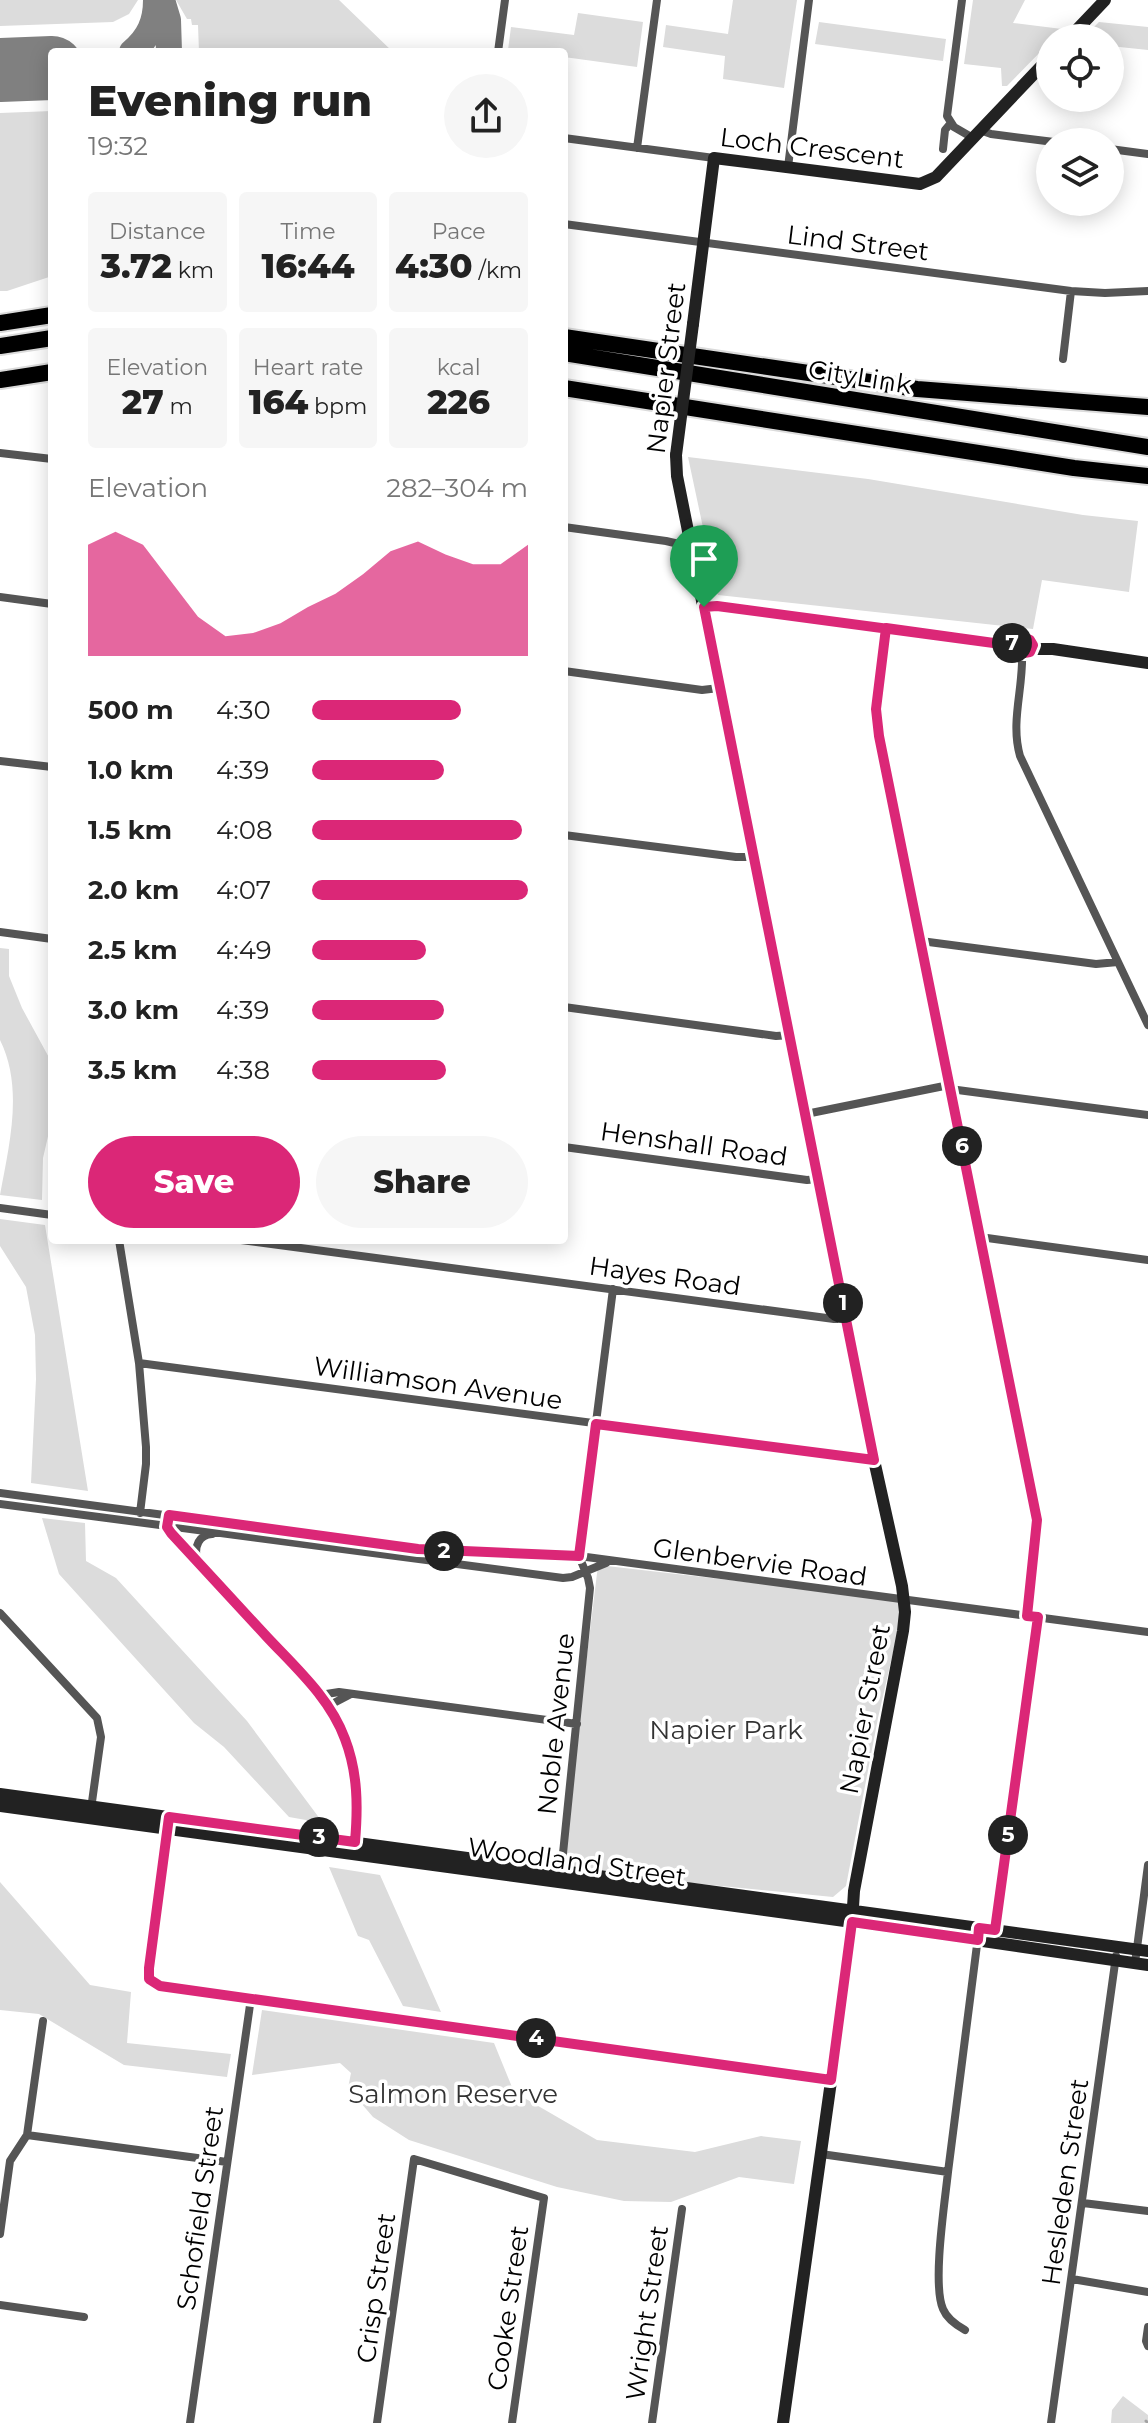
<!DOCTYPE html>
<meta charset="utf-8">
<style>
body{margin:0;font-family:Montserrat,sans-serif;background:#f6f6f6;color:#222;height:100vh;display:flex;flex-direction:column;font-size:30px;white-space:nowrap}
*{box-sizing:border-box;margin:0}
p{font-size:26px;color:#767676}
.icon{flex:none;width:44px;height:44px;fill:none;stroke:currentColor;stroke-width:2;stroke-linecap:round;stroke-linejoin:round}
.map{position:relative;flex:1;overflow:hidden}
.details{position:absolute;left:48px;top:48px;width:520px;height:1196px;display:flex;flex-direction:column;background:#fff;border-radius:8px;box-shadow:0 4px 20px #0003}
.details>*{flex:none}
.fabs{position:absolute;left:1036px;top:24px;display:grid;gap:16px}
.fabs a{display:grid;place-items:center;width:88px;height:88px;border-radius:50%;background:#fff;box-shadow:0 4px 20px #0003;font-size:40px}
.pin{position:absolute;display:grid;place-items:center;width:68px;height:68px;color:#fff;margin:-82px -34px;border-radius:50% 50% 50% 0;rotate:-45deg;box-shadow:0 0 8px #0007}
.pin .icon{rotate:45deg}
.km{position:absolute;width:40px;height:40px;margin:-20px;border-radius:50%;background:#222;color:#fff;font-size:22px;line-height:40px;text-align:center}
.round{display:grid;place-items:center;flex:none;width:84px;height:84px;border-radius:42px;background:#f6f6f6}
.summary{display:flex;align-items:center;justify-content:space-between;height:136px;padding:0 40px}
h1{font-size:44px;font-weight:800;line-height:60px}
.figures{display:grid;grid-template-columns:repeat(3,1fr);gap:12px;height:136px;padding:8px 40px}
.figures div{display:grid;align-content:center;border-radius:8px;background:#f6f6f6;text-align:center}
.figures b{font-size:34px;font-weight:800}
.figures small{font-size:22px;font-weight:400}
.figures p{font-size:22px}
.chart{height:224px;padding:16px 40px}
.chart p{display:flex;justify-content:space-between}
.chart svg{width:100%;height:144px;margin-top:8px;fill:#db2777;opacity:.7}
.action{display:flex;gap:16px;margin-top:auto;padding:16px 40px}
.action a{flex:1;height:92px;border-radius:48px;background:#db2777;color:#fff;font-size:32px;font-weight:800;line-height:92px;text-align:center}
.action a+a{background:#f6f6f6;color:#222}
ul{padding:0 40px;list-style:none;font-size:26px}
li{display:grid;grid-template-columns:128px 96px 1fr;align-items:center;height:60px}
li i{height:20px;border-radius:10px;background:#db2777}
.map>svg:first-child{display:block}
.green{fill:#dcdcdc}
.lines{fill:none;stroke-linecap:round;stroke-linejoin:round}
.stream{stroke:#a3a3a3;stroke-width:3}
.taxiway{stroke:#808080;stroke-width:26}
.runway{stroke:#808080;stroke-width:64}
.highway-casing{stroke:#dbdbdb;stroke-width:20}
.street{stroke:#555;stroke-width:8}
.secondary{stroke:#222;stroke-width:12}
.highway{stroke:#000;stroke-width:16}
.secondary-bridge{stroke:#222;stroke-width:12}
.route-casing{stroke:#fff;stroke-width:16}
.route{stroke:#db2777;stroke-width:10}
.labels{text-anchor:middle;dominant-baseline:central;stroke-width:7;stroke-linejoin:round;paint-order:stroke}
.street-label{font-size:26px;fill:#000;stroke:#fff}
.park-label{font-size:26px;fill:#333;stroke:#fff}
</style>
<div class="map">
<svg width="1148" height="2423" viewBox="0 0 1148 2423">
<rect width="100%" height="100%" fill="#fff"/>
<!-- green -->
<path class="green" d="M0,0h138l-9,14 -16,8 -113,4z
M176,0h163l54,52h-194l-1,-27h-6l-1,-6h-4z
M733,0h64l-13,88 -61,-9 2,-23 -62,-9 3,-22 62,9z
M973,0h52l-12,23 49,6 -8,9h-4v4l-43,44h-5l-1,-18 -37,-4z
M578,13l65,9 -6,45 -73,-10v-5l-56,-2 3,-23 63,8z
M819,22l127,17 -3,22 -128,-17z
M1099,22l49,5v23l-38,-4v-8h-27z
M52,111v165l-45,15h-7v-178z
M688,457l180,22 215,36 55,6 -9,71 -87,-12 -9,49 -315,-34 -3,-6v-5z
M0,948l9,1v27l13,32 30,55v56l-9,39 -1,42 -42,-5c9,-50 24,-107 0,-155z
M0,1219l45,6 43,266 -57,-8 5,-104 -1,-44 -9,-48 -26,-41z
M42,1518l43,5 1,38 30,17 131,143 76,102 -34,-6 -65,-70 -30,-24 -135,-149z
M598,1565l307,35 -27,118 -32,168 -13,11 -272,-27z
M329,1867l51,8 61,137 -38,-6 -34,-66 -11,-4z
M0,1882l90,103 41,7 -4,51 104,11 -4,23 -103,-12 -85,-51 -39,-4z
M262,2010l232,33 20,49 83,48 98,12 66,-16 40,5 -7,43 -55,-7 -68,25 -47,-1 -67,-14 -148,-47 -36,-23 -25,-29 3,-15 -11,-10 -88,12z
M1123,2396l25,19v8h-37l1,-13z"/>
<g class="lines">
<!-- stream -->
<path class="stream" d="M1146,2421l2,2"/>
<!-- taxiway -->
<path class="taxiway" d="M162,0l6,20 1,32
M132,52c17,-14 24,-30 24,-52"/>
<!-- runway -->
<path class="runway" d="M0,70l52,-2"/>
<defs>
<path id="highway" d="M0,323l52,-8
M564,337l353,52 231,18
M0,346l52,-8
M564,353l584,94
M0,380l52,-8
M564,388l510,80 74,8"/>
</defs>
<!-- highway casing -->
<use href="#highway" class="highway-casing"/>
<!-- street -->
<path class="street" d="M962,0l-15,116 7,11 19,11
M498,52l7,-52
M980,130l11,4 63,8
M564,138l150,20
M637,148l20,-148
M943,149l2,-19 5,-6
M1110,149l38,5
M788,167l21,-167
M564,224l507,67 34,2 43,-2
M1063,359l8,-68
M0,453l52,6
M564,527l102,14 26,6
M0,597l52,7
M886,628l-10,81 3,27 157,774 2,19 -11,87
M1022,651c2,36 -12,70 -2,105l128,269
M564,671l138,19 17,-2
M0,761l52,6
M564,835l172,22h19
M0,932l52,7
M921,941l175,23 22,-2
M564,1007l212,29 15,-1
M950,1089l198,26
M806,1114l143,-29
M564,1147l243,33 11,-1
M0,1208l52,7
M980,1237l168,23
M119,1240l20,123 7,84v17l-6,49
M241,1240l593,79h12
M139,1363l735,97
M0,1493l418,56 161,7 569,76
M0,1504l563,74 9,-1 34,-14
M168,1524l3,9c31,33 61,66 92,99 34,37 74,73 88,123 8,30 6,61 4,92
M197,1559c-3,-13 2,-24 15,-25
M0,1613l97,105 4,19 -10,72
M320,1695l19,-3 238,32
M328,1706l23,-12
M168,1824l-19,144v11l11,7 671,94
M561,1873l29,-285 -2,-10 -9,-22 34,-267
M995,1933l43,-316
M1135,1963l13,-98
M27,2135l200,27
M821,2154l127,18 30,-235
M948,2172c-3,29 -16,112 -5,137 4,10 13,16 22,21
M1083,2203l65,8
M0,2234l10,-73 17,-26 16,-114
M1072,2279l76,13
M0,2305l84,12
M1148,2327l-2,14 2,5
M190,2423l61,-425
M377,2423l37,-264 130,39 -32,225
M652,2423l30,-214
M1051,2423l65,-467"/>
<!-- secondary -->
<path class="secondary" d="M1069,38l36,-38
M693,324l21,-166 206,26 16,-7 114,-120
M676,455l1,21 197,984 28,126 3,26 -2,19 -49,260 -3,48 -68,484
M704,607l13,-1 284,38 19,5
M1019 646a7 7 0 1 1 14 0a7 7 0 1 1-14 0Z
M1032,649h21l95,14
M0,1794l1148,157
M0,1806l852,116 296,43"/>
<!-- highway -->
<use href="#highway" class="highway"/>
<!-- secondary-bridge -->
<path class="secondary-bridge" d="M676,455l17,-131"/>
</g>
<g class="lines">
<defs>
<path id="route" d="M704,607l170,853 -278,-36 -17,132 -161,-7 -249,-34 -2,12 4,6c32,35 64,69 96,104 29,31 63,61 78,102 13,34 13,68 10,103l-186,-25 -20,151v11l11,7 671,94 21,-158 126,18 1,-12 16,2 43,-313 -11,-1 10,-96 -158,-784 -3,-27 10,-81 115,16 19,5 4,4 6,-1 3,-7 -3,-5 -4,-2 -6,5 -19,1 -284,-38 -13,1"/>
</defs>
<!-- route casing -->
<use href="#route" class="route-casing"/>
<!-- route -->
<use href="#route" class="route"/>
</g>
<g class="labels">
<!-- street labels -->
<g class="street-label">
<text transform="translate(812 148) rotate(7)">Loch Crescent</text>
<text transform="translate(858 243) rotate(7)">Lind Street</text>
<text transform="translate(666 368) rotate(-83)">Napier Street</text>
<text transform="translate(860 377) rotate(9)">CityLink</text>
<text transform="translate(694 1144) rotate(8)">Henshall Road</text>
<text transform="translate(665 1276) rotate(8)">Hayes Road</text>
<text transform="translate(438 1383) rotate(8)">Williamson Avenue</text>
<text transform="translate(760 1562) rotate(8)">Glenbervie Road</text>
<text transform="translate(865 1709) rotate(-79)">Napier Street</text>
<text transform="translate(556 1724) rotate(-84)">Noble Avenue</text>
<text transform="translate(577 1862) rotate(8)">Woodland Street</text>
<text transform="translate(1065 2182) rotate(-82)">Hesleden Street</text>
<text transform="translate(200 2208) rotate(-82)">Schofield Street</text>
<text transform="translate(376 2288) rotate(-82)">Crisp Street</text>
<text transform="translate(508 2308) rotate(-82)">Cooke Street</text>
<text transform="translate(647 2313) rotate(-82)">Wright Street</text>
</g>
<!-- park labels -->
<g class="park-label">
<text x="726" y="1730">Napier Park</text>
<text x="453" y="2094">Salmon Reserve</text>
</g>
</g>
</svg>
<div class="fabs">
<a><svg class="icon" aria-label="locate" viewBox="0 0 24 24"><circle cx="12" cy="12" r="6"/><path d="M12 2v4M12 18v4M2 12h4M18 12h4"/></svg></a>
<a><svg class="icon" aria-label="layers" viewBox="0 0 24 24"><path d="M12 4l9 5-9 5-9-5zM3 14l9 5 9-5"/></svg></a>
</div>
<div class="pin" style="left:704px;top:607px;background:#1e9e55"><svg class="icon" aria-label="arrive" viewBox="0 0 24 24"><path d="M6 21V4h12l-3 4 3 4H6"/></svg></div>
<b class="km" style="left:843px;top:1303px">1</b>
<b class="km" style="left:444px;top:1551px">2</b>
<b class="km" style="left:319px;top:1837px">3</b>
<b class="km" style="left:536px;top:2038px">4</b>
<b class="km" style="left:1008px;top:1835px">5</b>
<b class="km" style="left:962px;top:1146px">6</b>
<b class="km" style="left:1012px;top:643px">7</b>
<section class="details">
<div class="summary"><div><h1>Evening run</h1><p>19:32</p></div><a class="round"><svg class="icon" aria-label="share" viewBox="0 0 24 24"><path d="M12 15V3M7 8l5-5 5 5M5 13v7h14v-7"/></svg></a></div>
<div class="figures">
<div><p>Distance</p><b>3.72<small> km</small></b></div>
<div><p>Time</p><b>16:44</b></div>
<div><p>Pace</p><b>4:30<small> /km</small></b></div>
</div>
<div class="figures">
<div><p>Elevation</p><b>27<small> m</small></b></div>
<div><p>Heart rate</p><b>164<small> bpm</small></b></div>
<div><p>kcal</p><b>226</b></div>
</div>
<div class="chart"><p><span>Elevation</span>282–304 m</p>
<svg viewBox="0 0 160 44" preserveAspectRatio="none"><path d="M0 44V10L10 6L20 10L30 21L40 32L50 38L60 37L70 34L80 29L90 25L100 19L110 12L120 9L130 13L140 16L150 16L160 10V44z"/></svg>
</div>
<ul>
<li><b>500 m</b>4:30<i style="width:69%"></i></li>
<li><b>1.0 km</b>4:39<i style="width:61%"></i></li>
<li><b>1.5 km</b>4:08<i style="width:97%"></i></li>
<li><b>2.0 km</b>4:07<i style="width:100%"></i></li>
<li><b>2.5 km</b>4:49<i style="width:53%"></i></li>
<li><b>3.0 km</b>4:39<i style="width:61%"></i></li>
<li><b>3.5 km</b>4:38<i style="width:62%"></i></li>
</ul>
<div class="action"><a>Save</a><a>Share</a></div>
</section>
</div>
